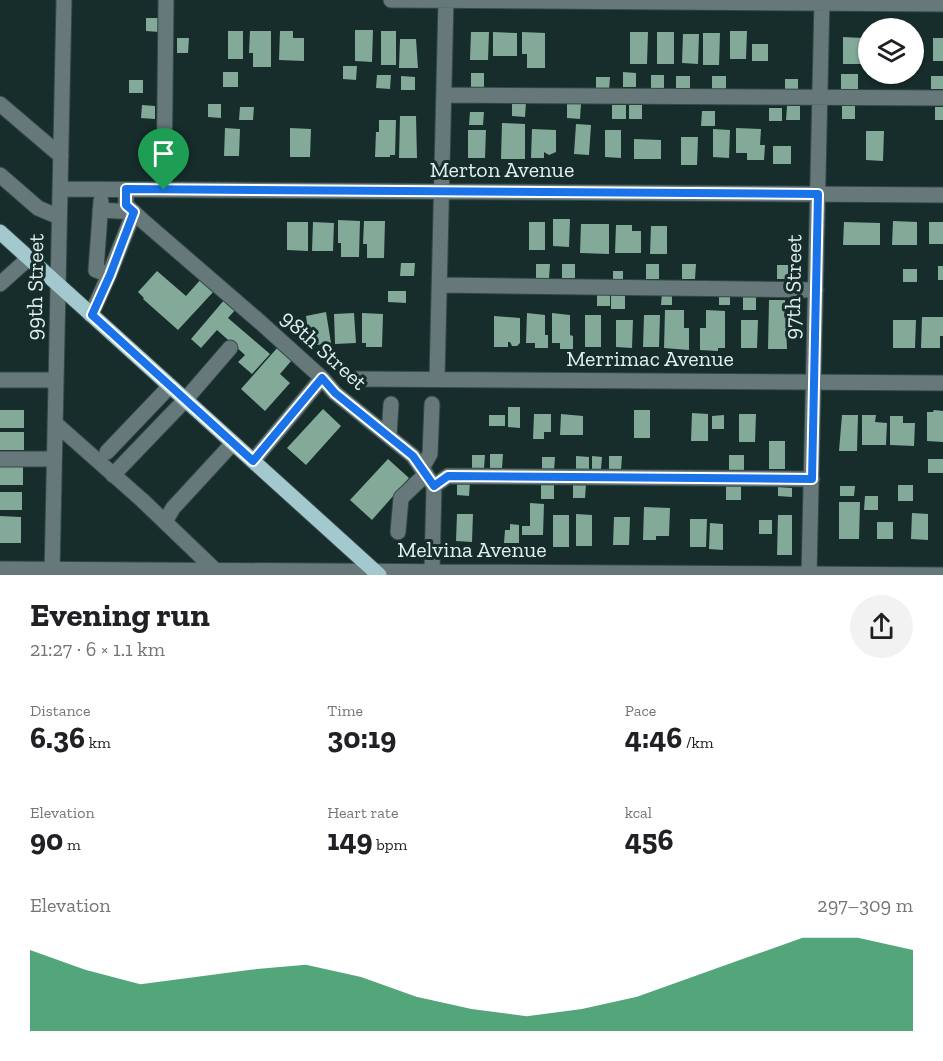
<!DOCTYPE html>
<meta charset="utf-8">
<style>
body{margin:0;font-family:"Zilla Slab",serif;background:#f2f2f2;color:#202124;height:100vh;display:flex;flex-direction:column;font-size:22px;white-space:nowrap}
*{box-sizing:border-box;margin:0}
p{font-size:20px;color:#757577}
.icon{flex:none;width:33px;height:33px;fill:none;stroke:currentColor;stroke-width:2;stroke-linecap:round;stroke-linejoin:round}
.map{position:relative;height:575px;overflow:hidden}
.drawer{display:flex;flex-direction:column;background:#fff;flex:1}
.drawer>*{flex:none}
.buttons{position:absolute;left:858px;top:18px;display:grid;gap:12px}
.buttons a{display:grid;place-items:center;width:66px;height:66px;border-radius:50%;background:#fff;box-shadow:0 2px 4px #0004;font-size:30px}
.pin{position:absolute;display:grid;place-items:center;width:51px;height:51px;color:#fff;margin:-62px -26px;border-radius:50% 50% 50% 0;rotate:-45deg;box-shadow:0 0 6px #0007}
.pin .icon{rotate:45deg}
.round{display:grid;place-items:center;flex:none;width:63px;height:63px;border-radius:32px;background:#f2f2f2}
.overview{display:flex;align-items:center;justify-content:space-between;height:102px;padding:0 30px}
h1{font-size:33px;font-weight:700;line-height:45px}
.stats{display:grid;grid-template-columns:repeat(3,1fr);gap:9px;height:102px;padding:6px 30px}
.stats div{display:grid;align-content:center}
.stats b{font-size:30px;font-weight:700}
.stats small{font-size:16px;font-weight:400}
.stats p{font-size:16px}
.chart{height:168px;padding:12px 30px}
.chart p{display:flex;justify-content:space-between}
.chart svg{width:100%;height:108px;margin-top:6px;fill:#0b8043;opacity:.7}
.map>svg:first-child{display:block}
.building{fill:#83a999}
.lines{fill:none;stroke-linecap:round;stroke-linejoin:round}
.minor-casing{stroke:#324846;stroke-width:17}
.major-casing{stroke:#324846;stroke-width:17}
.minor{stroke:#66787a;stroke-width:15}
.major{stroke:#a3c8ce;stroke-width:15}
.route-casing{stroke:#fff;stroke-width:12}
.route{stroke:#1a73e8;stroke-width:8}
.labels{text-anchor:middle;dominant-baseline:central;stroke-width:6;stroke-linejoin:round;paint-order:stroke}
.street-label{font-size:22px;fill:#e1efed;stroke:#162d2b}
</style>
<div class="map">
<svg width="943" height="575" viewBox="0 0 943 575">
<rect width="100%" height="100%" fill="#162d2b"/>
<!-- building -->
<path class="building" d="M146,18h13v14l-13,-1z
M355,30h18l-1,32 -17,-1z
M228,31h15v28h-15z
M250,31h21v36h-18v-14h-4z
M280,31h13v7h11v23l-25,-1z
M381,31h15v34h-15z
M730,31h17l-1,28h-16z
M471,32h18l-1,28h-18z
M493,32l24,1v23h-24z
M522,32l23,1v35h-18v-14h-5z
M630,32h18l-1,32h-17z
M657,32h17v32h-17z
M703,33h17l-1,32h-16z
M683,34h16l-1,30 -16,-1z
M843,37l20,1v26h-20z
M177,38h12l-1,15h-11z
M914,38h5v23h-5z
M933,38h10v23h-10z
M400,39h16l2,29h-19z
M752,44h16v17h-16z
M343,66h14l-1,14 -13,-1z
M223,72h15v15h-15z
M623,72l13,1v14h-13z
M471,73h13v14h-13z
M841,74h17v17h-17z
M377,75h14l-1,14 -14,-1z
M651,75h13v14h-13z
M401,76l14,1v13h-14z
M676,76h14v15h-14z
M712,76h14v15h-14z
M931,76h12v13h-12z
M596,77h14l-1,14h-13z
M785,79h13v13h-13z
M129,80h14v13h-14z
M512,102h14l-1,15 -13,-1z
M208,104h13v14l-13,-1z
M567,104h14l-1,15 -13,-1z
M142,105l13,1v13l-14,-1z
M612,105h14v14h-14z
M629,105h13v14h-13z
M787,106h13v14h-14z
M842,106h13v13h-13z
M240,107h14l-1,13h-14z
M935,107h8v13h-8z
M769,108h13v13h-13z
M702,111h13v15h-14z
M470,112h14l-1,13h-14z
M400,116h16l1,42h-18z
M379,120h17l-1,35h-5v2h-15l1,-25h3z
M502,123l23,1v35h-24z
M576,124l15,1 -2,30 -15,-1z
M225,128l15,1 -1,27h-15z
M290,128l21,1 -1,28h-20z
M736,128l25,1 -1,16h5l-1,15h-17v-7h-11z
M532,129l24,1v22l-7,3 -5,-3v6h-13z
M713,129l17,1 -1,28 -16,-1z
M468,130h18l-1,28h-17z
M605,130h16v28l-16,-1z
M866,131h18l-1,30 -17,-1z
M681,137h17l-1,28h-16z
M634,139l27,1v19h-27z
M773,146h18v18h-18z
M553,219h17l-1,28 -16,-1z
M338,220l22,1 -1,36h-18v-14h-3z
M364,221h21l-1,37h-17v-14h-4z
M893,221l24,1v23h-25z
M287,222h21v29l-21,-1z
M313,222l21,1 -1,28h-21z
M529,222h16v28h-16z
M844,222l36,1v22h-37z
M929,222h14v22h-14z
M581,224h28v30l-29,-1z
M616,225h16v6h9v22h-26z
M651,226h16v28h-17z
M401,263h14l-1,13h-14z
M536,264h14l-1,14h-13z
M562,264h13v14h-13z
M646,264h13v15h-13z
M682,264h14l-1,15h-13z
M777,265h14v14h-14z
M938,266h5v14h-5z
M903,269h14v13h-14z
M157,271l29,25 16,-18 13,12 -37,40 -35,-31 1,-1 -6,-6z
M613,271h10v8h-10z
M388,291h18v12l-18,-1z
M597,292h13v14h-13z
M662,293h10v12h-11z
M611,294h14v15h-14z
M719,294h11v11h-11z
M743,295l13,1v14h-13z
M225,299l11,10 -8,9 42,36 -18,20 -14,-12 7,-7 -28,-25 -16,18 -10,-9z
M769,300h16l2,49h-19z
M665,310h19v18h5v22l-25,-2z
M706,310l19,1v37h-7v3l-18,-1v-22h6z
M326,312l5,31 -21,3 -4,-30z
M354,313l2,30 -21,1 -1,-30z
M362,313l21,1 -1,33h-16v-4h-4z
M527,313l18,2v20h3v13h-13v-5h-9z
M552,313l18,2v20l3,1v13h-13v-6h-8z
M585,315h16v32h-16z
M644,315h16l-1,32h-16z
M494,316l26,2v25l-3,3h-5l-2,-4h-2v5h-14z
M922,317h21v19h-3v12h-19z
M616,320h17l-1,28 -16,-1z
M741,320h17l-1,28h-16z
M893,320h23l-1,28h-22z
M278,347l14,13 -12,14 10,9 -25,28 -24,-22z
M508,407h12v21l-12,-1z
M323,409l18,17 -35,39 -19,-17z
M0,410h24v18h-24z
M634,410h16v28h-16z
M934,410l9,1v31l-16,-1v-29h6z
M692,413l16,1v27h-17z
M534,414h17v18h-7v7h-11z
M561,414l22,2v19h-23z
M739,414h17l-1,28h-16z
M489,415h16v11h-16z
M724,415v14h-12v-13z
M842,415h16l-1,36h-18z
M862,415h14l-1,7 12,1 -1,22h-24z
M890,416h13v7h12l-1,23 -24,-1z
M0,432h24v18h-24z
M769,441h16v28h-16z
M490,454h13l-1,14h-12z
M472,455h13l-1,13h-12z
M729,455h15v16l-15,-1z
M576,456l13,1v13h-13z
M592,456l10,1 -1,12h-9z
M609,456h13l-1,14h-12z
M542,457h13l-1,14 -12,-1z
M388,459l21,19 -37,42 -22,-20z
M928,459h15v14h-15z
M0,467h23v18h-23z
M457,482h13l-1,14 -12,-1z
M573,484h13l-1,14h-12z
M726,484h15v16h-15z
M541,485h13v14h-13z
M898,485h15v16h-15z
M840,486h15l-1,10h-14z
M778,487l14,1v9l-14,-1z
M0,492h22v18h-22z
M865,496h13v14h-14z
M839,502h21l-1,37h-20z
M530,503l14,1 -1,31h-21v-9h8z
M644,507l26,1 -1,28h-13v4h-13z
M912,513l16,1v26l-17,-1z
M457,514h16l-1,28 -16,-1z
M576,514l16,1v31h-16z
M553,515h16v32h-16z
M778,515h14v40h-15z
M0,516l21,1v26h-21z
M614,517h16l-1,28h-16z
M690,519h17l-1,28h-16z
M759,520h13v14h-13z
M877,522h16v17h-16z
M710,523l13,1v26l-14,-1z
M510,524l9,1v18h-15l1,-13h5z"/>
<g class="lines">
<defs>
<path id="minor" d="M391,0l552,4
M444,95l499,3
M0,104l61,52
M0,175l38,33 21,9
M60,189l883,6
M126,190v15l17,16 117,101 62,56 13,15 78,63 21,30 -2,85
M164,190l2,-190
M101,201l-5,69 13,5
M0,284l29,-26
M440,285l376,5
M91,315l18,-40 25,-63 -34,-2
M357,379l586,4
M437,379l9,-379
M0,380h56
M55,423l87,77 73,70
M389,436l2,-32
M107,452l63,-66
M0,459h54
M253,461l69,-83
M422,468l8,-14 2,-50
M113,475l73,-76 44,-51
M434,486l14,-10 364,3
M165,522l8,-14 60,-65
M398,532l3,-34 25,-24
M0,569l943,6
M52,575l12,-575
M809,575l13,-575"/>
<path id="major" d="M0,232l379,343"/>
</defs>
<!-- minor casing -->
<use href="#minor" class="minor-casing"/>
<!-- major casing -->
<use href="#major" class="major-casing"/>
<!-- minor -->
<use href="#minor" class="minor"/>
<!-- major -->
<use href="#major" class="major"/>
</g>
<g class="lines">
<defs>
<path id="route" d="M126,189l692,5 -6,285 -364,-3 -14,10 -21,-30 -78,-63 -13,-15 -69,83 -161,-146 18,-40 24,-63 -8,-7z"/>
</defs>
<!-- route casing -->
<use href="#route" class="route-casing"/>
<!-- route -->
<use href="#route" class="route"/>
</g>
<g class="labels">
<!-- street labels -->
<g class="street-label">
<text x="502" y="169">Merton Avenue</text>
<text transform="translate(35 287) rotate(-89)">99th Street</text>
<text transform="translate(793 287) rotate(-89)">97th Street</text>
<text transform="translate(324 350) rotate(42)">98th Street</text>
<text x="650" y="358">Merrimac Avenue</text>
<text x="472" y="549">Melvina Avenue</text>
</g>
</g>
</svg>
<div class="buttons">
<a><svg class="icon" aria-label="layers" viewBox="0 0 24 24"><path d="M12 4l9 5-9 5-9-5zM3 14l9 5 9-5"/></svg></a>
</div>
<div class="pin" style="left:164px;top:190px;background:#1e9e55"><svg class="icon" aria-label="arrive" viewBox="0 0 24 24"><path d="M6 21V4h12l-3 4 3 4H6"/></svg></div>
</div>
<section class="drawer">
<div class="overview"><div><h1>Evening run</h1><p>21:27 · 6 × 1.1 km</p></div><a class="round"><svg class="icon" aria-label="share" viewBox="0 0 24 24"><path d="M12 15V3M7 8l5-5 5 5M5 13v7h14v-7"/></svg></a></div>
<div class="stats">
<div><p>Distance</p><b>6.36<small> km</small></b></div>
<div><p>Time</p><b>30:19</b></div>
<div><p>Pace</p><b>4:46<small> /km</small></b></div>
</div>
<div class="stats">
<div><p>Elevation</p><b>90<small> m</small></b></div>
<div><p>Heart rate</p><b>149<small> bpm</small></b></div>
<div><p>kcal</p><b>456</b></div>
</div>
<div class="chart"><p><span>Elevation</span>297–309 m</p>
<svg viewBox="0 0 160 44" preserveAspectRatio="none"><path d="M0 44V11L10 19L20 25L30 22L40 19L50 17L60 22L70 30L80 35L90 38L100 35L110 30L120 22L130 14L140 6L150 6L160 11V44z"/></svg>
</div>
</section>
